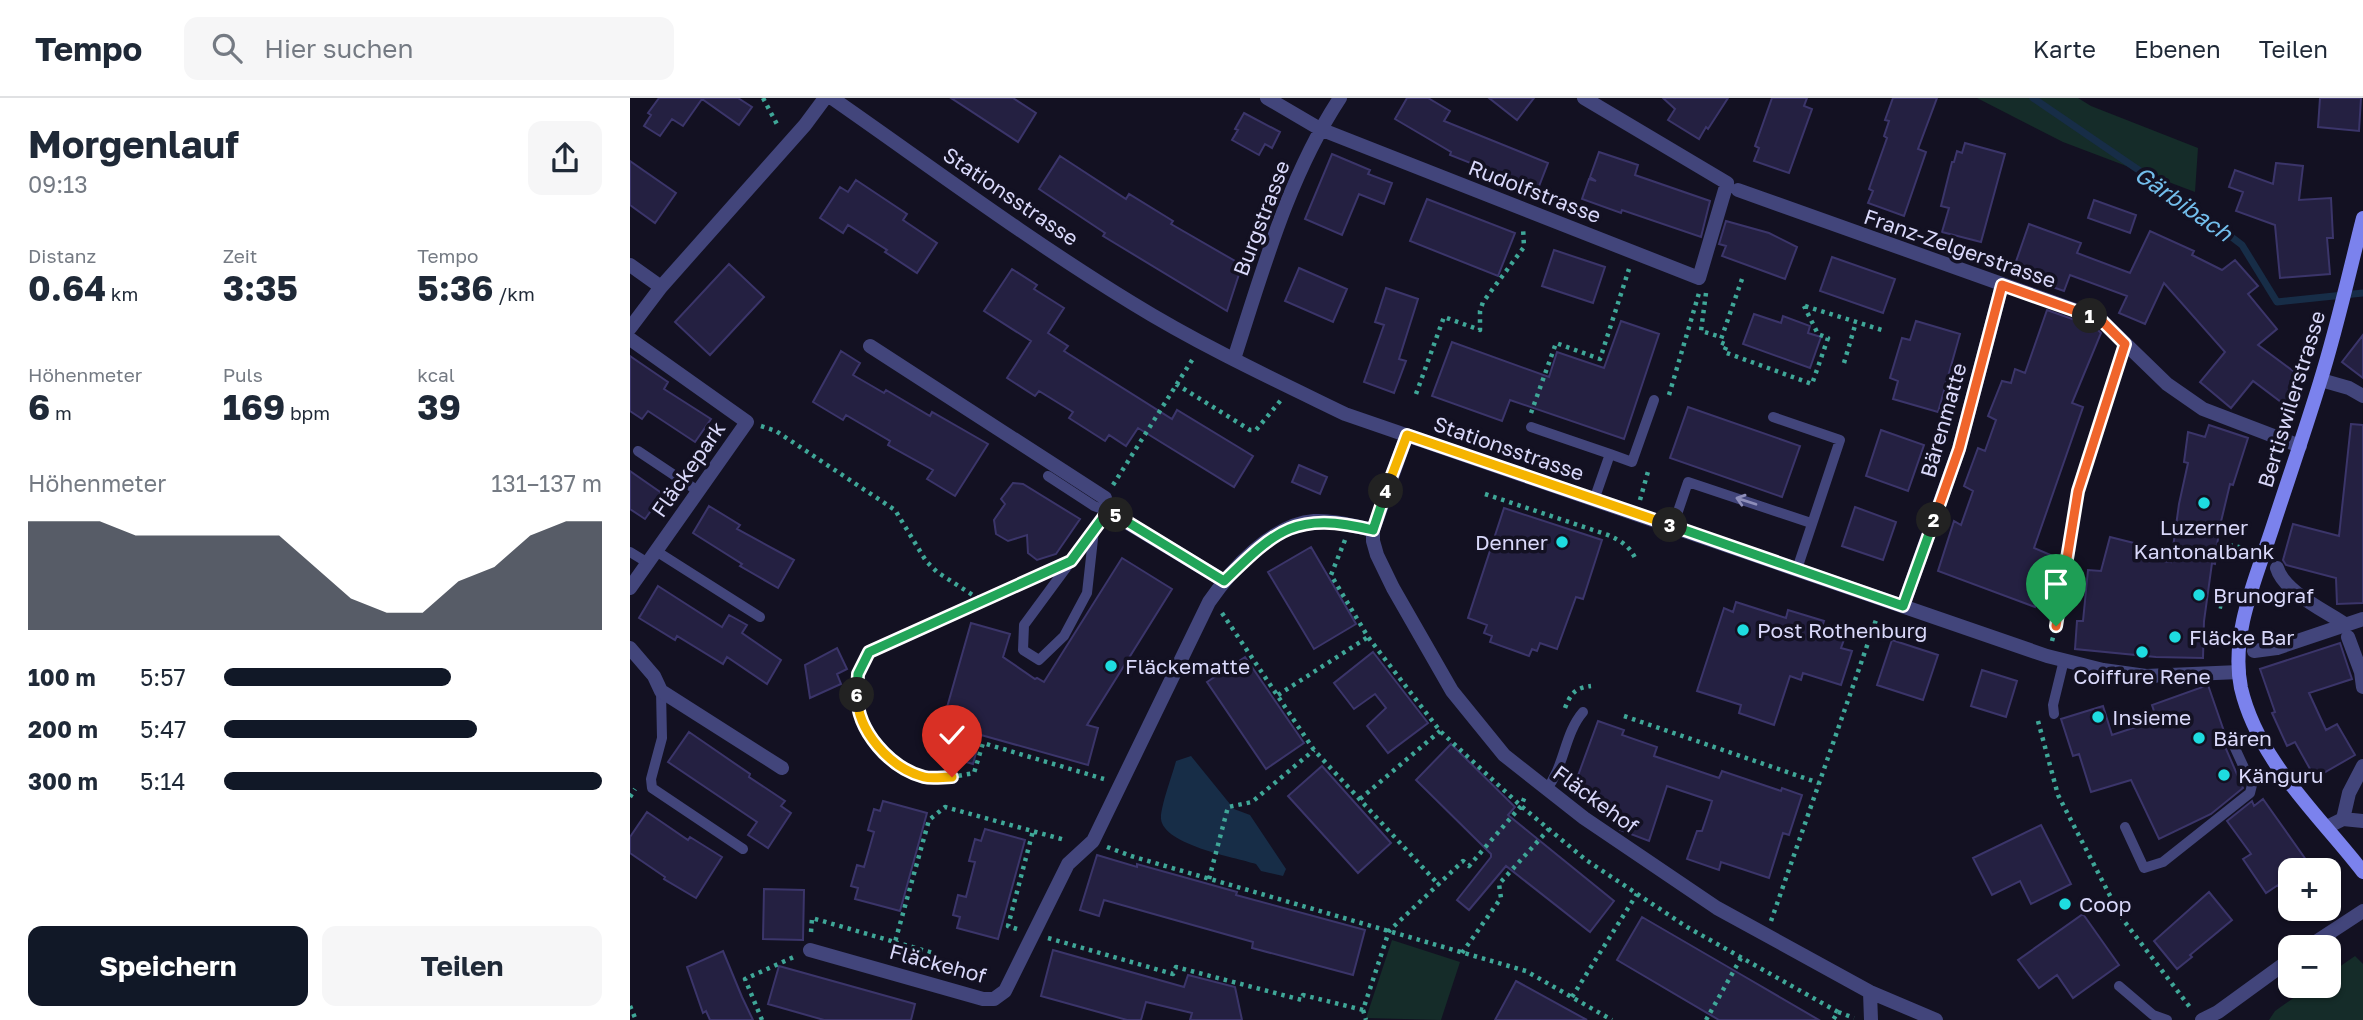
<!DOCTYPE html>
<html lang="de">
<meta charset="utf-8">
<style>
body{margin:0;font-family:"Golos Text",sans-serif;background:#f6f6f7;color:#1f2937;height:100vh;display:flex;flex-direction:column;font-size:26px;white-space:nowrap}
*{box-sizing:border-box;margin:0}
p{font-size:23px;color:#747a83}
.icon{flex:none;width:38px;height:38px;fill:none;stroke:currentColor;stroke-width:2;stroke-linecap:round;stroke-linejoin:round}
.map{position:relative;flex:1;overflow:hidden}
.drawer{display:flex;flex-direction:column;background:#fff;width:630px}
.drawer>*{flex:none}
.controls{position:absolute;left:1648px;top:760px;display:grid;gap:14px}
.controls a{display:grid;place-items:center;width:63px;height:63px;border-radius:14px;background:#fff;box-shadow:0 2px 5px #0004;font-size:35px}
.pin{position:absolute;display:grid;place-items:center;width:60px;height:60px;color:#fff;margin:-72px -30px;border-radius:50% 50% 50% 0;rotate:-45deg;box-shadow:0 0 7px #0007}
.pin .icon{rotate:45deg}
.km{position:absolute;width:35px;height:35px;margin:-18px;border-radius:50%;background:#222;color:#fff;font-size:19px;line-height:35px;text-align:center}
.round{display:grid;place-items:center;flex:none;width:74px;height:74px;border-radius:14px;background:#f6f6f7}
.head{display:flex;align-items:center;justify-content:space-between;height:119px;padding:0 28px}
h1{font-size:38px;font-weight:700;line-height:52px}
.stats{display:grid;grid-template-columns:repeat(3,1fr);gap:10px;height:119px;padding:7px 28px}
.stats div{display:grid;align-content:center}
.stats b{font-size:35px;font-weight:700}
.stats small{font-size:19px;font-weight:400}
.stats p{font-size:19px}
.chart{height:196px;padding:14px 28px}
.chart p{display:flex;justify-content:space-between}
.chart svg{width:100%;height:126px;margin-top:7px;fill:#111827;opacity:.7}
.primary-button{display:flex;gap:14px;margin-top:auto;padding:14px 28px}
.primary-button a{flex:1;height:80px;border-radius:14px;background:#111827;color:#fff;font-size:28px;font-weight:700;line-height:80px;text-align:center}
.primary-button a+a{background:#f6f6f7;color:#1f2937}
ul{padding:0 28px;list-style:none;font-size:23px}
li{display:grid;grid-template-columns:112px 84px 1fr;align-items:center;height:52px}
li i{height:18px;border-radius:9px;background:#111827}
header{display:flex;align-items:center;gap:42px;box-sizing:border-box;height:98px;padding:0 35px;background:#fff;border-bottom:2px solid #e0e1e3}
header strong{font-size:33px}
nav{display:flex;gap:38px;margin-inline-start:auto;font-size:24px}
.search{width:490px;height:63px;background:#f6f6f7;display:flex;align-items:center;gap:18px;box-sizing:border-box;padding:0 24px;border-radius:14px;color:#747a83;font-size:26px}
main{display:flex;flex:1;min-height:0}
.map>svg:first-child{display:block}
.green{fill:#152c29}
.water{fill:#172d47}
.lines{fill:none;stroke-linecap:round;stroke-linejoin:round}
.stream{stroke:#172d47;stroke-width:7}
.building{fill:#242041;stroke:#3b356a;stroke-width:2}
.path{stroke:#3fa798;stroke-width:4.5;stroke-dasharray:3.5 5;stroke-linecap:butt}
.service{stroke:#42457b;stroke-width:10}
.pedestrian{stroke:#42457b;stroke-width:14}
.minor{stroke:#42457b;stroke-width:14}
.secondary{stroke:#7b82ed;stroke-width:14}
.oneway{stroke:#8e8eba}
.split-1-casing{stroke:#fff;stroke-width:14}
.split-2-casing{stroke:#fff;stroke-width:14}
.split-3-casing{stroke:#fff;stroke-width:14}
.split-4-casing{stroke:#fff;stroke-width:14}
.split-5-casing{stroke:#fff;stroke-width:14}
.split-6-casing{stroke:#fff;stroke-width:14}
.split-7-casing{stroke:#fff;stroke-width:14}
.split-1{stroke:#f0652b;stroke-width:9}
.split-2{stroke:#f0652b;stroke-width:9}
.split-3{stroke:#22a559;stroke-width:9}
.split-4{stroke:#f5b400;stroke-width:9}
.split-5{stroke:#22a559;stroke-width:9}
.split-6{stroke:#22a559;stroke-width:9}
.split-7{stroke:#f5b400;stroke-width:9}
.poi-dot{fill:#1edce0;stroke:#131122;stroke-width:2.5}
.labels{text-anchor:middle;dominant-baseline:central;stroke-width:7;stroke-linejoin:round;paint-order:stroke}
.street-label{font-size:21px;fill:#d9d8fa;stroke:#131122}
.poi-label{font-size:21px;fill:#d9d8fa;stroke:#131122;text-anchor:start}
.water-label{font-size:23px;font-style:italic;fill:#73beec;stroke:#131122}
</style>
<header>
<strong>Tempo</strong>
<div class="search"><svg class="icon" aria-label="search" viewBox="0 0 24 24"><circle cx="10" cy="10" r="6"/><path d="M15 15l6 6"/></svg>Hier suchen</div>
<nav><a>Karte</a><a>Ebenen</a><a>Teilen</a></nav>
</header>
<main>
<section class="drawer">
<div class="head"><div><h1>Morgenlauf</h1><p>09:13</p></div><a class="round"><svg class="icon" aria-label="share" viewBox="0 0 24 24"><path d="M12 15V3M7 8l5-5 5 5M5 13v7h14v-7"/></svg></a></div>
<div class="stats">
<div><p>Distanz</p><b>0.64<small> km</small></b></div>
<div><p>Zeit</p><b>3:35</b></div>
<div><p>Tempo</p><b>5:36<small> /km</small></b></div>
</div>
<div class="stats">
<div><p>Höhenmeter</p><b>6<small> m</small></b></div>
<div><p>Puls</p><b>169<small> bpm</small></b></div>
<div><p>kcal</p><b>39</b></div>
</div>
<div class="chart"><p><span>Höhenmeter</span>131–137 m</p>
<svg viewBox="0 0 160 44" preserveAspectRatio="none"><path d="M0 44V6L10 6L20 6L30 11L40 11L50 11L60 11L70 11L80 22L90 33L100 38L110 38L120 27L130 22L140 11L150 6L160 6V44z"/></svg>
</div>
<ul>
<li><b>100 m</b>5:57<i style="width:60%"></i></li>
<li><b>200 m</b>5:47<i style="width:67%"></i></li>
<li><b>300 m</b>5:14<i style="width:100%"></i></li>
</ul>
<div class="primary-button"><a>Speichern</a><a>Teilen</a></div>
</section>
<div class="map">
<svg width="1733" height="922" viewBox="0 0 1733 922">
<rect width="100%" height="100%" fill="#131122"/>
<!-- green -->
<path class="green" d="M1347,0h101l13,8 107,42 -3,44 -132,-50z
M762,842l68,22 -19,58 -75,-2z
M1725,858l8,8v56h-94l6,-9 37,-26h17v-11z"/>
<!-- water -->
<path class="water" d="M561,658l43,53 16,6 36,54 -3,7 -22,-5 -5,-7c-22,-7 -92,-19 -95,-45 -1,-11 12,-46 15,-58z"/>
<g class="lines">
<!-- stream -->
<path class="stream" d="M1403,0l154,105 55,42 35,57 86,-9"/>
</g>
<!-- building -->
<path class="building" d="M29,0h79l14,9 -13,18 -37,-26 -19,27 -11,-7 -12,17 -16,-10 7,-11 -3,-2z
M321,0h62l23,15 -18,29z
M777,0h21l22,13 -6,10 104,42 -12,31 -42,-17 2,-4 -46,-18 1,-3 -56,-33z
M859,0h45l-17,22z
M1033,0h65l-20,31 -2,-2 -7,12 -31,-19 7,-11z
M1142,0h35l-3,8 8,3 -23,64 -35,-12 5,-13 -4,-2z
M1263,0h44l-19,51 8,3 -22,64 -36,-13 5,-12 -4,-2 18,-51 -3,-2 5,-15 -4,-1z
M1690,0h41l-2,33 -41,-4z
M614,15l36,19 -8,16 -7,-4 -6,11 -27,-15 6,-10 -3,-1z
M1335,45l40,11 -24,88 -39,-10 7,-24 -8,-2 11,-44h2l3,-11 5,2z
M969,54l39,13 -3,10 75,26 -9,36 -79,-27 -1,3 -39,-14 7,-20 7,2 -6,-4z
M702,56l38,16 -2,4 24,9 -8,21 -25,-10 -17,41 -37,-16z
M430,58l66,43 3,-5 44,27 -2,3 71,41 -15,46 -124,-75 2,-3 -66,-44z
M0,63l46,32 -21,30 -25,-18z
M1646,65l27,3 -4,34 32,-2 2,40h-6l3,36 -50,4 -5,-53 -39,-14 7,-19 -14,-5 6,-17 38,14z
M226,82l51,34 -4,6 34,23 -20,30 -32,-21 2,-2 -39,-25 -5,8 -23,-15 20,-31 8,5z
M797,101l88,34 -17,43 -88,-35z
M1464,102l42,15 -6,18 -42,-15z
M1096,123l43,12 28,14 -12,32 -63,-23 4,-10 -7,-2z
M1399,126l52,19 -4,10 53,20 20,-42 44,20 -2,4 30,15 13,-10 23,26 -10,8 29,35 -19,16 46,34 -19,26 -32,-24 -22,27 -31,-26 25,-30 -61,-69 -19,41 -26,-11 8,-17 -57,-21 -6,16 -52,-18z
M924,152l51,17 -12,36 -51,-17z
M1202,159l63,22 -12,34 -63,-22z
M99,166l35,33 -54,58 -35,-33z
M669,170l48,21 -14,33 -48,-21z
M382,171l25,16 -3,4 30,19 -16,25 20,13 -4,5 108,68 5,-9 76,46 -19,31 -96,-59 -12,18 -17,-11 -4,6 -36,-23 4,-6 -34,-21 -4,5 -28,-18 24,-37 -47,-30z
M756,190l32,11 -19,60 7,2 -12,32 -30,-11 20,-57 -9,-3z
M1417,212l48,17 6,6 -29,70 11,4 -49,141 19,8 -18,51 -97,-36 16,-50 7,4 12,-34 -9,-5 14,-38 7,3 11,-31 -8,-4 14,-35 9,2 4,-14 10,4z
M1124,216l27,9 2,-7 27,10 -2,7 13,4 -11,31 -67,-24z
M991,223l38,13 -35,105 -114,-39 -8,21 -70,-25 20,-54 97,35 8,-25 47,16z
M1286,223l44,13 -22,78 -45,-13 5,-18 -8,-3 12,-40 8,2z
M1733,237v43l-21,-16z
M211,253l19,12 -7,12 31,18 2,-3 44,26 2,-4 56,32 -33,52 -28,-17 6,-9 -45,-25 2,-4 -44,-26 -3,5 -30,-18z
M0,258l38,26 -4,7 47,30 -16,23 -47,-31 -6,8 -12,-8z
M1058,309l112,39 -18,51 -112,-39z
M1721,326l12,1v178l-26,1 -1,-26 -50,-13 -3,-5 10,-36 46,12z
M1579,327l39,13 -15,47 -3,-1 -11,46 -4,34 -3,-1 -8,58 -1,37 -47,-1 -81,-8 2,-28h6l5,-51 13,1 9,-34 28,7 -3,13 36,5 8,-58 9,-41 -4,-1 4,-30 17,5z
M1251,332l43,15 -16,46 -42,-15z
M669,367l28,12 -7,17 -28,-12z
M0,373l33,23 -18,25 -15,-10z
M383,385l10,1 57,35 -24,35 -19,6 -9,-7 -1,-18 -19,6 -12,-7 -2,-14 11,-16 -4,-5z
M79,408l31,19 -3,4 57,31 -16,28 -38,-22 2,-2 -49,-31z
M1225,409l41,15 -13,38 -41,-14z
M874,410l98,32 -19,59 -7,-2 -19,52 -17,-6 -3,8 -5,-2 -3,7 -39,-14 2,-6 -8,-3 3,-8 -19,-7z
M681,449l45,77 -42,25 -46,-77z
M492,460l50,31 -85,136 11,3 -10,37 -107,-30 -8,29 -39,-11 37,-130 39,11 -7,23 32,22 2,-1 7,4z
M28,488l64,41 7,-12 18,10 -5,8 39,27 -14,24 -40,-27 -4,7 -46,-28 -2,4 -36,-22z
M1106,504l50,16 2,-8 36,11 -3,9 24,7 -4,11 11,3 -11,34 -38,-12 -2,7 -11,-4 -16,49 -35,-12 2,-8 -44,-14 27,-83 9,4z
M1262,542l46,15 -15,45 -46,-15z
M1710,545l12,36 -43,14 17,37 11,-6 18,31 -40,23 -20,-36 -8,4 -15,-33 3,-1 -15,-43z
M207,550l10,21 -10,5 4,10 -31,14 -5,-33z
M743,554l55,71 -40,30 -21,-27 19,-18 -11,-14 -21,15 -20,-26z
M615,559l59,86 -38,26 -59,-87z
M1352,572l35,11 -11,36 -35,-11z
M1578,587l19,55 -4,2 20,46 -32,26 -52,25 -28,-59 -40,12 -12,-38 -6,2 -12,-37 42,-13 9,29 45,-15 -5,-15z
M968,623l26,9 -2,5 35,12 -3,9 65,22 3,-7 59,20 1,-3 20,7 -13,40 -6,-2 -14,45 -48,-16 -2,8 -32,-11 10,-28h5l10,-30 -45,-15 -18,55 -29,-11 4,-12 -11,-4 3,-8 -44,-14z
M59,634l61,42 -1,3 36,24 -4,5 10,7 -23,35 -20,-13 9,-13 -89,-60z
M821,646l64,63 -7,8 106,86 -24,31 -84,-66 -37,44 -12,-10 34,-43v-3l-75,-74z
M692,668l69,77 -33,30 -70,-77z
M1633,701l46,65 -8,6h-10v33l-13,-18 -12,8 -23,-34 8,-5 -24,-33 25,-20 2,5z
M253,703l44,12 -27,98 -45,-12 3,-11 -7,-2 6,-21 7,2 10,-35 -6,-2 6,-21 6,2z
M17,714l41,28 2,-3 32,20 -26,41 -32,-19 1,-2 -35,-24v-16z
M1411,727l30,59 -40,20 -11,-23 -28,14 -19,-37z
M355,731l40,11 -27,99 -41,-11 3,-11 -7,-2 5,-20 8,2 9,-35 -6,-1 6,-22 6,2z
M467,757l40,12v-3l100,28 -1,3 129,35 -12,45 -101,-27 1,-6 -149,-42 -5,16 -19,-6z
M134,791l40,1 -1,50 -40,-1z
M1579,794l23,28 -42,35 2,2 -15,12 -23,-28z
M1453,816l36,51 -46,33 -16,-23 -18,13 -21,-28z
M1012,819l105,61 72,42h-100l-102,-60z
M423,852l131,37 4,-12 47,12 7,33h-52l2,-7 -46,-11 -5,18h-14l-86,-24z
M93,853l19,46 11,23h-43l-4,-9 -3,2 -16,-46z
M149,868l136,38 -4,16h-87l-56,-16z
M886,883l71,39h-92z"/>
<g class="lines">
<!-- path -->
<path class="path" d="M133,0l16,30
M1112,181l-22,63 7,3 -3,7 88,32 16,-46 -10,-4 -14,-28
M1076,195l-5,38 20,6
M1175,208l77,24
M1214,265l12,-41
M546,286l74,46h6l25,-30
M786,296l28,-77 36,13v-19l3,-9 41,-55 -1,-20
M1039,297l30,-102
M901,315l25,-70 44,16 29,-90
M131,328l15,5 119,79 31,51 11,11 45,29
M483,387l81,-128
M855,396l123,41c13,6 22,11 28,25
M1010,402l9,-32
M715,442l-14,35 37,62 72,94 81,75 65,54 101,67 151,85 -5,8
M1599,447l14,3
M411,476l-172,78 -12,22v30l11,28 21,28 35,17h28l22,-4 9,-30 121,36
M1589,508l5,1
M592,515l92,137 125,135
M1422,543l4,-14 22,-136 42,-130
M648,597l90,-58
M935,610c6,-15 10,-20 26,-22
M994,618l195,67
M1408,623l20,74 63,122 71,93
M0,699l5,-8
M730,701l80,-68
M477,749l24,9 395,115 86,49
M579,781l19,-72 24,-5 62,-52
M1141,823l105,-301
M387,831l-9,-3 25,-95
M181,834l1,-14 83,24 34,-122 16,-13 120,33
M418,840l125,36 3,-7 126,33 1,-5 60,15 26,-79 74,-70 6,5 52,-60 5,-12
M265,844l38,11
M832,855l39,-55 -2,-14 50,-55
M942,899l65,-103
M0,908l6,14
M733,912l3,10
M1208,914l16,6
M132,922l-17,-41 51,-23
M1076,922l35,-62"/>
<!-- service -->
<path class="service" d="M1143,319l67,23 -43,129
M901,329l79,27 -16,46
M8,353l60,40
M980,356l22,8 22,-62
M418,378l46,30 14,5 -84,114 -1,25 16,10 25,-24 23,-43 7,-63
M1043,428l15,-44 123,41
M26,453l104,66
M0,454l18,11
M31,593l1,47 -11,41 1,9 91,61
M1424,616l-1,-9 11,-45
M916,692c19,-24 18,-56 37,-78
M1495,729l19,41 19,-6 87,-69 2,-8 -18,-39 25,-11
M1489,888l34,29 14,5"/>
<!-- pedestrian -->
<path class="pedestrian" d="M1647,470c7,24 49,43 69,57
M1624,553l23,-3 86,-29"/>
<!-- minor -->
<path class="minor" d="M202,0c99,69 197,142 300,205 68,42 141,76 213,111l702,242 56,14 43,6 93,-4
M637,0l53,31 379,149 28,-95 -143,-85
M1108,92l362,129 67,65 36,25 97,37
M0,167l31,22
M0,230l31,-41 144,-162 20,-27
M0,241l117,83 -117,166
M240,248l235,152 3,13 116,70
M604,261c29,-89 54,-182 106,-261
M1691,282l28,8 14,8
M777,337l-34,95v11l4,14 16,33 59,103 52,64 80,63 133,90 153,84 66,28
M1273,508l56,-157 43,-164
M1718,539l13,35 2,15
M0,550l24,28 7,15 121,77
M1713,721l6,-26 14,-27
M1697,729l16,-8 20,2
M1678,849l55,-36
M180,852l173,49h11l11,-8 63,-127 25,-23 116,-239c22,-32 63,-78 105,-81 19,-1 40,5 59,9
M1240,894l1,28
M1572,922l16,-8 73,-53"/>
<!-- secondary -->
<path class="secondary" d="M1733,120c-14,55 -26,110 -43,164 -15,49 -32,98 -48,147 -16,49 -42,106 -31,159 17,73 78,127 122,184"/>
</g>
<!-- one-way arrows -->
<defs><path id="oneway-shaft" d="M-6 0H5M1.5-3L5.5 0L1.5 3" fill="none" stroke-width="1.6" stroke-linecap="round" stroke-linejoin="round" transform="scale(1.75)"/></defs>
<use class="oneway" href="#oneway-shaft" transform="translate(1116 403) rotate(-162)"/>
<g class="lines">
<defs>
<path id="split-1" d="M1426,528l22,-135 47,-147 -25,-25 -10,-3"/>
<path id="split-2" d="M1304,422l25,-71 43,-164 88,31"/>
<path id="split-3" d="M1040,427l233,81 31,-86"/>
<path id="split-4" d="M756,393l21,-56 263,90"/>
<path id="split-5" d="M486,417l108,66c53,-52 72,-70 149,-51l13,-39"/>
<path id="split-6" d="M227,597l1,-21 11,-22 202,-91 37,-50 8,4"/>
<path id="split-7" d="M227,597c0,36 33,73 67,82 8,2 19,0 28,0"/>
</defs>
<!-- split-1 casing -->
<use href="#split-1" class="split-1-casing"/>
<!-- split-2 casing -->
<use href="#split-2" class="split-2-casing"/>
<!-- split-3 casing -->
<use href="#split-3" class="split-3-casing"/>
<!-- split-4 casing -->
<use href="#split-4" class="split-4-casing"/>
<!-- split-5 casing -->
<use href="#split-5" class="split-5-casing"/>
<!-- split-6 casing -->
<use href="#split-6" class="split-6-casing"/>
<!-- split-7 casing -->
<use href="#split-7" class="split-7-casing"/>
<!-- split-1 -->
<use href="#split-1" class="split-1"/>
<!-- split-2 -->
<use href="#split-2" class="split-2"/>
<!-- split-3 -->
<use href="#split-3" class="split-3"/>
<!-- split-4 -->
<use href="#split-4" class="split-4"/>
<!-- split-5 -->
<use href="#split-5" class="split-5"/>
<!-- split-6 -->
<use href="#split-6" class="split-6"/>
<!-- split-7 -->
<use href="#split-7" class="split-7"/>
</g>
<!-- markers -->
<g class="poi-dot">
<circle cx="1574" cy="405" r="7"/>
<circle cx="932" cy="444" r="7"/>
<circle cx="1569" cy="497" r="7"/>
<circle cx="1113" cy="532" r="7"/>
<circle cx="1545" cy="539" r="7"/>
<circle cx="1512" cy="554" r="7"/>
<circle cx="481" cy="568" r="7"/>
<circle cx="1468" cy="619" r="7"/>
<circle cx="1569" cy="640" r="7"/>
<circle cx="1594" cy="677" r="7"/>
<circle cx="1435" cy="806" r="7"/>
</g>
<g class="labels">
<!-- street labels -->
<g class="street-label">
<text transform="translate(905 93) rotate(21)">Rudolfstrasse</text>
<text transform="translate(381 98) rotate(34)">Stationsstrasse</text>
<text transform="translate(631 120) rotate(-69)">Burgstrasse</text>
<text transform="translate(1330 150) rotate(19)">Franz-Zelgerstrasse</text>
<text transform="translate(1661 301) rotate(-73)">Bertiswilerstrasse</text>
<text transform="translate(1313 322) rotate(-74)">Bärenmatte</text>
<text transform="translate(879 350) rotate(19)">Stationsstrasse</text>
<text transform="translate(58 371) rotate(-55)">Fläckepark</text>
<text transform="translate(966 701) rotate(36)">Fläckehof</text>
<text transform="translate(308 865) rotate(15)">Fläckehof</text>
</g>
<!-- poi labels -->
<g class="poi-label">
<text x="1574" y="429" text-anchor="middle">Luzerner<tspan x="1574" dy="24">Kantonalbank</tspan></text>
<text x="918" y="444" text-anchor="end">Denner</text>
<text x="1583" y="497">Brunograf</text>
<text x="1127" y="532">Post Rothenburg</text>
<text x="1559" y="539">Fläcke Bar</text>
<text x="495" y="568">Fläckematte</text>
<text x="1512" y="578" text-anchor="middle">Coiffure Rene</text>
<text x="1482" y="619">Insieme</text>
<text x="1583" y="640">Bären</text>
<text x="1608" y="677">Känguru</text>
<text x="1449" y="806">Coop</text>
</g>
<!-- water labels -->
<g class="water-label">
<text transform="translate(1554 105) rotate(35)">Gärbibach</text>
</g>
</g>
</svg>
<div class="controls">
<a>+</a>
<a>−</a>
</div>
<div class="pin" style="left:1426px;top:528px;background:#1e9e55"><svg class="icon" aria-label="arrive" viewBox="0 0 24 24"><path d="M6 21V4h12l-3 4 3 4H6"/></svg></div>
<div class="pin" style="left:322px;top:679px;background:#d93025"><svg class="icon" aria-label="check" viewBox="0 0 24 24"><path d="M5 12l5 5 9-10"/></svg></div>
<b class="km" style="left:1460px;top:218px">1</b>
<b class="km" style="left:1304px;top:422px">2</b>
<b class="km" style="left:1040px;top:427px">3</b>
<b class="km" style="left:756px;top:393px">4</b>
<b class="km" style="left:486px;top:417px">5</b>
<b class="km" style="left:227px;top:597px">6</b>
</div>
</main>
